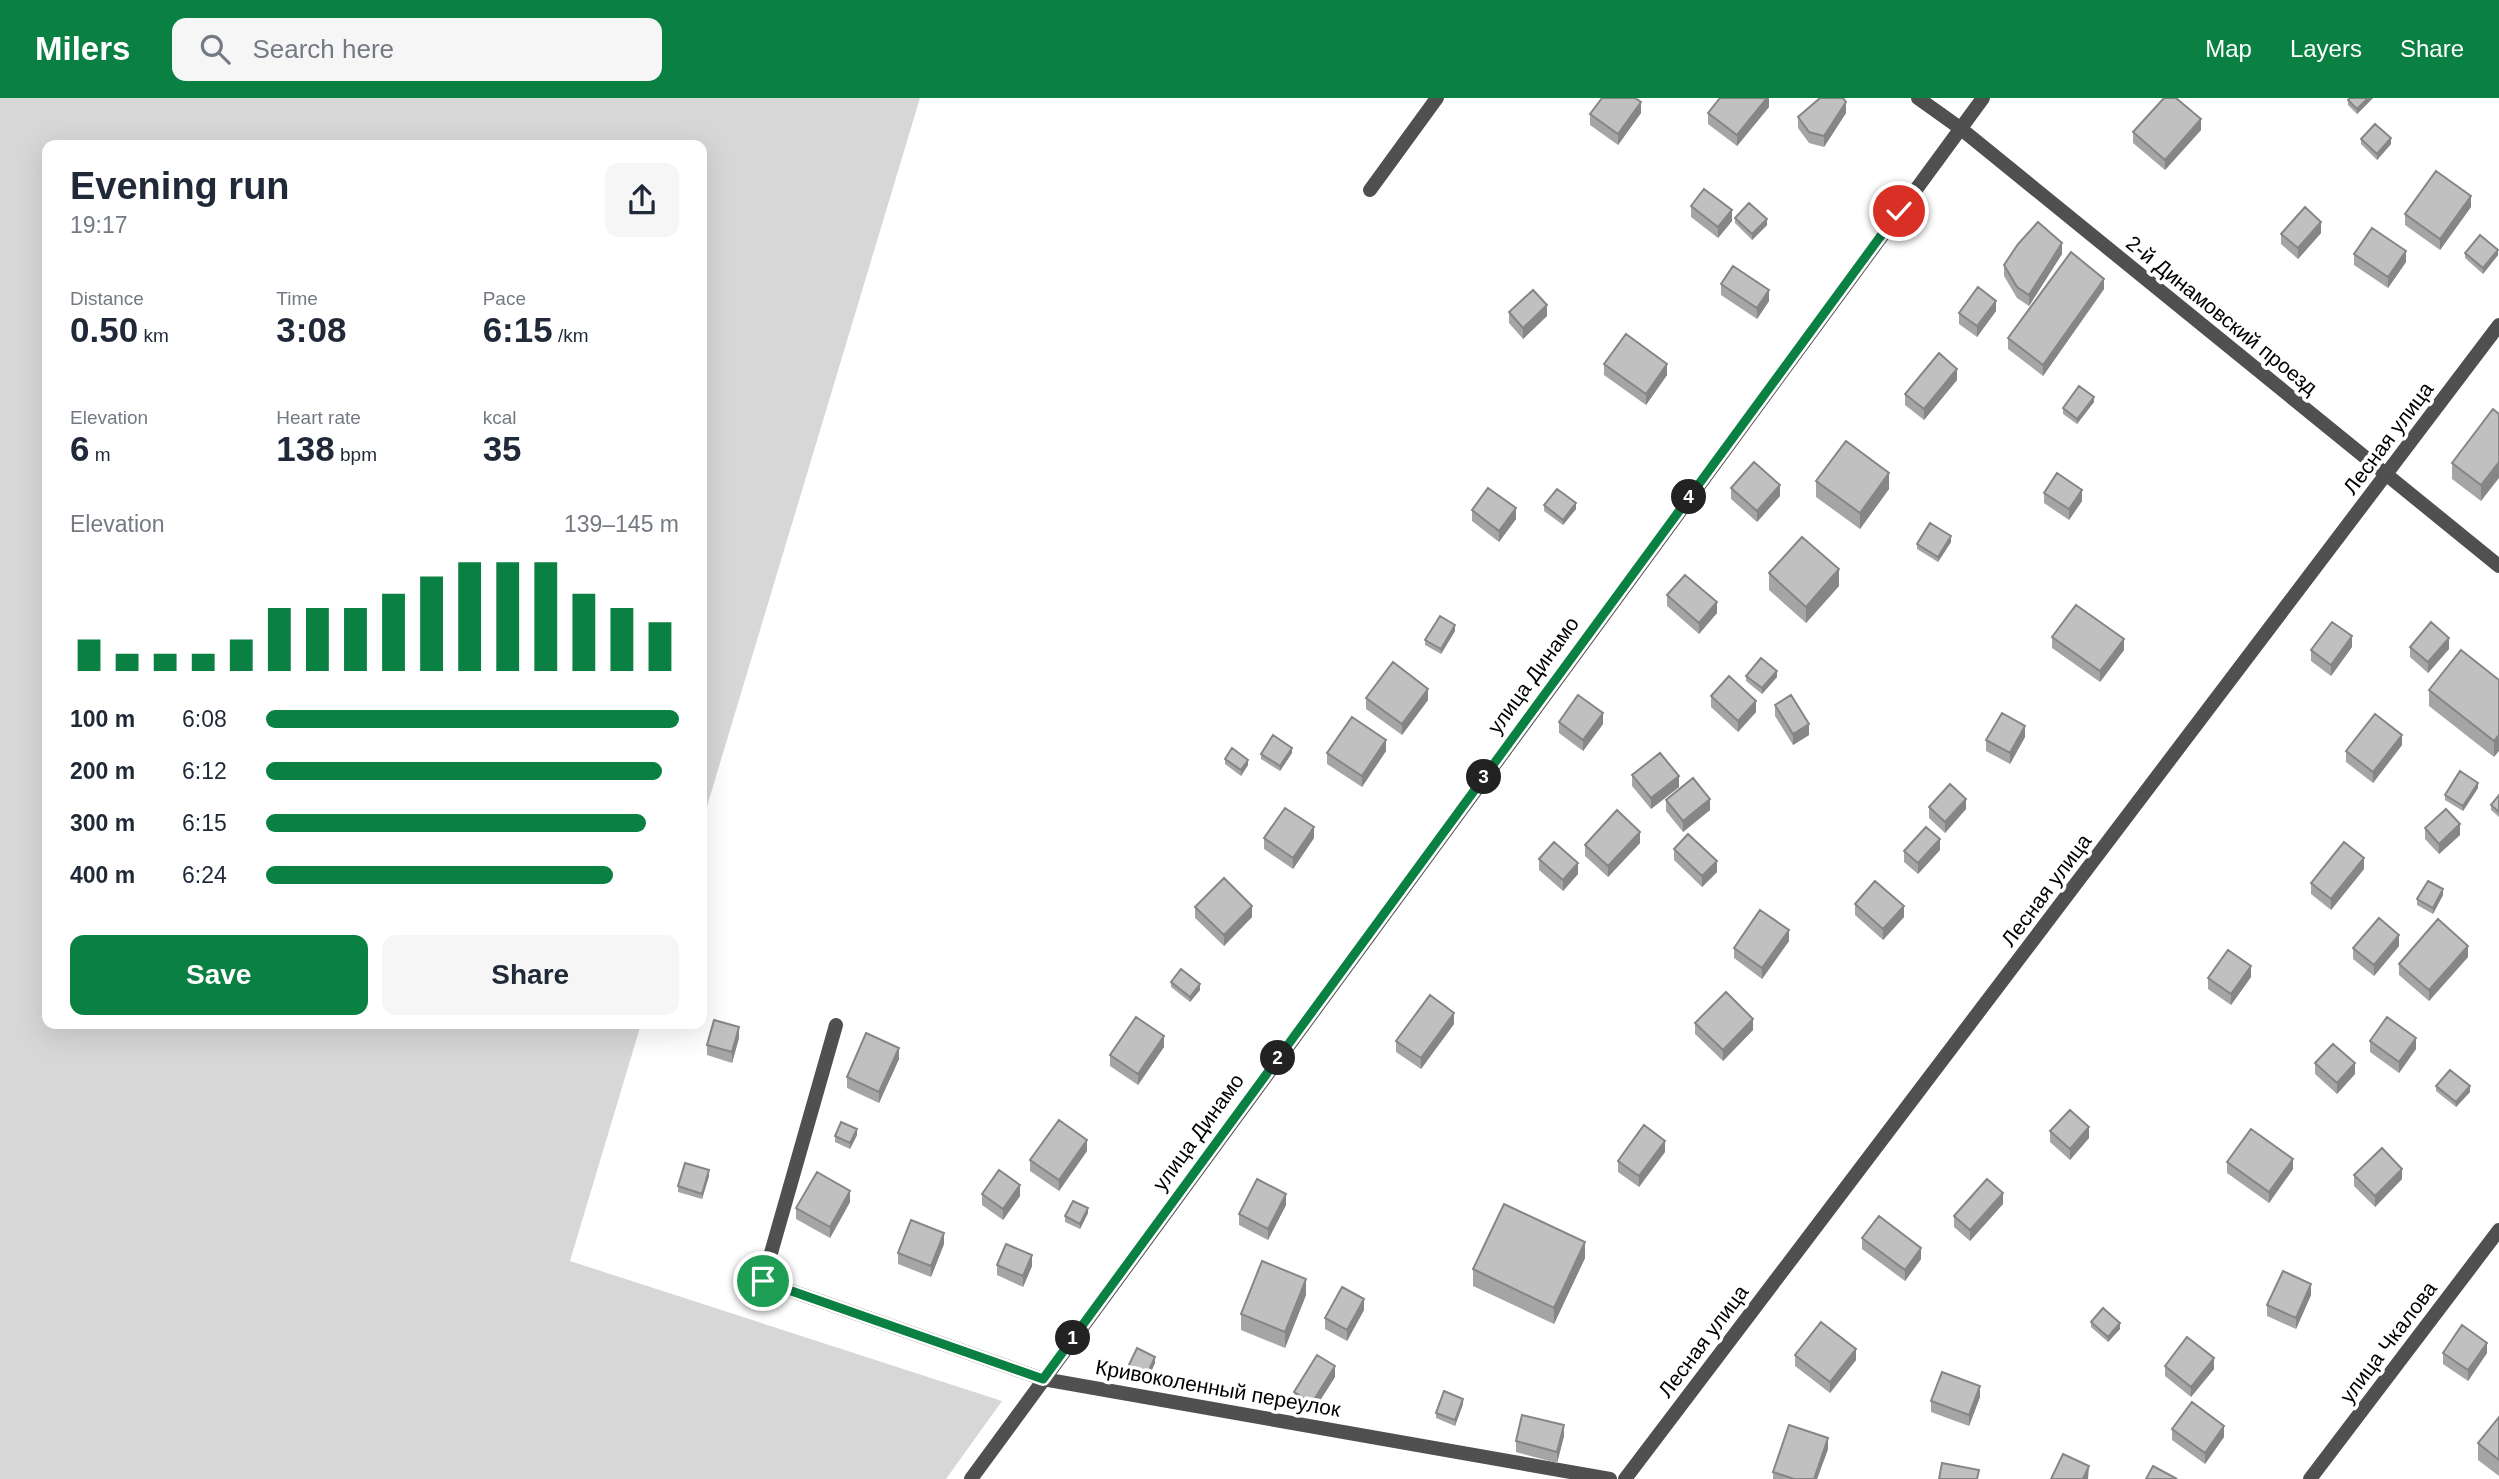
<!DOCTYPE html>
<meta charset="utf-8">
<style>
body{margin:0;font-family:Helvetica,sans-serif;background:#f6f6f7;color:#1f2937;height:100vh;display:flex;flex-direction:column;font-size:26px;white-space:nowrap}
*{box-sizing:border-box;margin:0}
p{font-size:23px;color:#747a83}
.icon{flex:none;width:38px;height:38px;fill:none;stroke:currentColor;stroke-width:2;stroke-linecap:round;stroke-linejoin:round}
.map{position:relative;flex:1;overflow:hidden}
.sheet{position:absolute;left:42px;top:42px;width:665px;height:889px;display:flex;flex-direction:column;background:#fff;border-radius:14px;box-shadow:0 7px 28px #0002}
.sheet>*{flex:none}
.pin{position:absolute;display:grid;place-items:center;width:60px;height:60px;color:#fff;margin:-30px;border:4px solid #fff;border-radius:50%;box-shadow:0 2px 7px #0007}
.km{position:absolute;width:35px;height:35px;margin:-18px;border-radius:50%;background:#222;color:#fff;font-size:19px;line-height:35px;text-align:center}
.round{display:grid;place-items:center;flex:none;width:74px;height:74px;border-radius:14px;background:#f6f6f7}
.overview{display:flex;align-items:center;justify-content:space-between;height:119px;padding:0 28px}
h1{font-size:38px;font-weight:700;line-height:52px}
.figures{display:grid;grid-template-columns:repeat(3,1fr);gap:10px;height:119px;padding:7px 28px}
.figures div{display:grid;align-content:center}
.figures b{font-size:35px;font-weight:700}
.figures small{font-size:19px;font-weight:400}
.figures p{font-size:19px}
.chart{height:196px;padding:14px 28px}
.chart p{display:flex;justify-content:space-between}
.chart svg{width:100%;height:126px;margin-top:7px;stroke:#0b8043;stroke-width:6}
.button{display:flex;gap:14px;margin-top:auto;padding:14px 28px}
.button a{flex:1;height:80px;border-radius:14px;background:#0b8043;color:#fff;font-size:28px;font-weight:700;line-height:80px;text-align:center}
.button a+a{background:#f6f6f7;color:#1f2937}
ul{padding:0 28px;list-style:none;font-size:23px}
li{display:grid;grid-template-columns:112px 84px 1fr;align-items:center;height:52px}
li i{height:18px;border-radius:9px;background:#0b8043}
header{display:flex;align-items:center;gap:42px;box-sizing:border-box;height:98px;padding:0 35px;background:#0b8043;color:#fff}
header strong{font-size:33px}
nav{display:flex;gap:38px;margin-inline-start:auto;font-size:24px}
.search{width:490px;height:63px;background:#f6f6f7;display:flex;align-items:center;gap:18px;box-sizing:border-box;padding:0 24px;border-radius:14px;color:#747a83;font-size:26px}
.map>svg:first-child{display:block}
.green{fill:#d7d7d7}
.lines{fill:none;stroke-linecap:round;stroke-linejoin:round}
.pedestrian{stroke:#505050;stroke-width:14}
.minor{stroke:#505050;stroke-width:14}
.tertiary{stroke:#505050;stroke-width:14}
.wall{fill:#a5a5a5}
.shaded-wall{fill:#868686}
.building{fill:#c0c0c0;stroke:#868686;stroke-width:2}
.route-casing{stroke:#fff;stroke-width:14}
.route{stroke:#0b8043;stroke-width:9}
.labels{text-anchor:middle;dominant-baseline:central;stroke-width:7;stroke-linejoin:round;paint-order:stroke}
.street-label{font-size:21px;fill:#000;stroke:#fff}
</style>
<header>
<strong>Milers</strong>
<div class="search"><svg class="icon" aria-label="search" viewBox="0 0 24 24"><circle cx="10" cy="10" r="6"/><path d="M15 15l6 6"/></svg>Search here</div>
<nav><a>Map</a><a>Layers</a><a>Share</a></nav>
</header>
<div class="map">
<svg width="2499" height="1381" viewBox="0 0 2499 1381">
<rect width="100%" height="100%" fill="#fff"/>
<!-- green -->
<path class="green" d="M0,0h920l-218,725v-678h-655v879h594l-71,237 432,140 -56,78h-946z"/>
<g class="lines">
<!-- pedestrian -->
<path class="pedestrian" d="M1043,1281l567,100"/>
<!-- minor -->
<path class="minor" d="M1918,0l42,30 539,438
M1370,92l67,-92
M836,927l-73,256 280,98
M971,1381l1012,-1381
M1625,1381l874,-1154"/>
<!-- tertiary -->
<path class="tertiary" d="M2310,1381l189,-249"/>
</g>
<!-- wall -->
<path class="wall" d="M1769,0v9l-32,39 -29,-22v-11z
M2373,0l-16,16 -9,-9v-5z
M1641,15l-23,32 -28,-20v-11z
M1846,15l-22,34 -15,-4 -11,-15v-11z
M2201,32l-36,40 -32,-27v-11z
M2361,41l30,5 -14,16 -16,-16z
M1691,108l41,15 -14,17 -27,-21z
M2471,109l-31,43 -35,-25v-11z
M1735,120l32,7 -15,15 -17,-17z
M2321,135l-23,26 -17,-15v-10z
M2465,155l33,2 -15,19 -18,-16z
M2062,156l-33,52 -12,-8 -13,-22v-11z
M2354,156l52,8 -18,26 -34,-23z
M1721,186l48,17 -12,18 -36,-24z
M2104,191l-61,87 -35,-27v-11z
M1996,213l-19,26 -18,-13v-11z
M1509,214l38,4 -24,23 -14,-16z
M1604,266l63,11 -21,30 -42,-30z
M1957,282l-33,40 -19,-15v-11z
M2094,304l-17,22 -14,-10v-6z
M2499,316l-18,87 -29,-22v-16z
M1816,383l73,8 -29,40 -44,-32z
M1731,390l49,8 -23,26 -26,-23z
M2044,395l38,8 -13,19 -25,-17z
M1544,407l32,4 -13,16 -19,-14z
M1472,412l44,9 -17,23 -27,-21z
M1951,444l-13,20 -21,-13v-5z
M1769,475l70,13 -33,37 -37,-33z
M1667,497l50,18 -18,21 -32,-28z
M1455,533l-14,23 -16,-9v-5z
M2052,539l72,13 -24,32 -48,-34z
M2352,549l-21,29 -20,-15v-11z
M2410,549l39,2 -21,24 -18,-16z
M1746,578l31,1 -15,17 -16,-13z
M2499,582l-5,77 -65,-51v-16z
M1711,598l45,16 -18,20 -27,-25z
M1366,600l62,2 -26,35 -36,-26z
M1775,607l34,30 -16,10 -18,-29z
M1559,624l44,2 -20,27 -24,-18z
M2025,639l-15,27 -24,-13v-11z
M2402,647l-29,38 -27,-21v-11z
M1386,653l-24,36 -35,-23v-11z
M1292,655l-12,18 -19,-12v-5z
M1225,661l23,6 -7,11 -16,-12z
M1632,677l47,12 -28,22 -19,-23z
M2478,690l-15,23 -18,-11v-5z
M2499,697v22l-8,-7v-5z
M1666,702l44,10 -27,22 -17,-21z
M1929,709l37,2 -21,24 -16,-15z
M2425,730l35,7 -21,19 -14,-15z
M1264,740h50l-21,31 -29,-20z
M1640,745l-32,34 -23,-21v-11z
M1674,751l43,23 -15,15 -28,-27z
M1940,752l-22,24 -14,-12v-11z
M1539,761l39,15 -15,17 -24,-21z
M2364,771l-33,41 -20,-16v-11z
M2443,797l-10,19 -16,-9v-6z
M1855,806l49,13 -21,23 -28,-25z
M1195,809l57,10 -28,29 -29,-28z
M1789,843l-27,38 -28,-21v-10z
M2399,848l-25,30 -21,-17v-11z
M2468,859l-39,44 -30,-26v-11z
M2251,879l-20,28 -23,-16v-11z
M1171,884l29,8 -10,12 -19,-15z
M1695,925l58,7 -30,31 -28,-27z
M1454,926l-33,45 -25,-17v-11z
M739,940l-7,25 -25,-8v-10z
M2370,943l46,8 -17,24 -29,-21z
M1164,949l-26,38 -28,-19v-11z
M899,961l-20,44 -32,-15v-11z
M2315,965l40,11 -18,20 -22,-20z
M2436,988l34,6 -14,15 -20,-16z
M2050,1033l39,7 -19,22 -20,-18z
M857,1037l-7,14 -15,-7v-6z
M1087,1053l-28,40 -29,-20v-11z
M1665,1054l-26,35 -21,-15v-11z
M2227,1064l66,7 -24,34 -42,-30z
M2354,1077l48,4 -27,28 -21,-21z
M709,1078l-7,23 -24,-7v-6z
M982,1096l38,2 -17,24 -21,-15z
M850,1104l-20,36 -34,-19v-11z
M2003,1106l-33,37 -16,-14v-11z
M1286,1107l-18,35 -29,-15v-11z
M1088,1115l-8,16 -15,-7v-6z
M1862,1140l59,21 -16,22 -43,-32z
M944,1146l-13,33 -33,-13v-11z
M1585,1160l-31,66 -81,-38v-17z
M997,1167l35,1 -9,21 -26,-12z
M1306,1197l-21,53 -44,-18v-16z
M2311,1197l-15,34 -29,-13v-11z
M1364,1212l-17,31 -22,-12v-11z
M2091,1224l29,7 -12,13 -17,-15z
M2443,1255h44l-19,28 -25,-17z
M1795,1257l61,5 -26,33 -35,-27z
M1155,1265l-10,22 -19,-9v-5z
M2165,1268l49,3 -23,28 -26,-21z
M1335,1279l-23,36 -18,-10v-11z
M1980,1299l-11,29 -38,-14v-11z
M1463,1306l-8,22 -19,-8v-5z
M2499,1319v59l-21,-16v-17z
M2172,1331l52,8 -19,27 -33,-24z
M1564,1338l-7,27 -41,-11v-11z
M1828,1351l-11,30h-44v-7z"/>
<!-- shaded-wall -->
<path class="shaded-wall" d="M1767,0h2v9l-32,39v-11z
M2368,0h5l-16,16v-5z
M1641,4v11l-23,32v-11z
M1846,4v11l-22,34v-11z
M2201,21v11l-36,40v-10z
M2391,40v6l-14,16v-6z
M2471,98v11l-31,43v-11z
M1732,112v11l-14,17v-11z
M1767,121v6l-15,15v-6z
M2321,124v11l-23,26v-11z
M2062,145v11l-33,52v-11z
M2498,152v5l-15,19v-6z
M2406,153v11l-18,26v-11z
M2104,181v10l-61,87v-11z
M1769,192v11l-12,18v-11z
M1996,203v10l-19,26v-11z
M1547,207v11l-24,23v-11z
M1667,266v11l-21,30v-11z
M1957,271v11l-33,40v-11z
M2094,299v5l-17,22v-5z
M2499,364v16l-18,23v-16z
M1889,375v16l-29,40v-16z
M1780,387v11l-23,26v-11z
M2082,392v11l-13,19v-11z
M1576,405v6l-13,16v-5z
M1516,410v11l-17,23v-11z
M1951,438v6l-13,20v-5z
M1839,471v17l-33,37v-16z
M1717,504v11l-18,21v-11z
M1455,527v6l-14,23v-5z
M2352,538v11l-21,29v-11z
M2449,540v11l-21,24v-11z
M2124,541v11l-24,32v-11z
M1777,573v6l-15,17v-6z
M1428,591v11l-26,35v-11z
M1756,603v11l-18,20v-11z
M1603,615v11l-20,27v-11z
M1809,626v11l-16,10v-11z
M2025,628v11l-15,27v-11z
M2402,637v10l-29,38v-11z
M2499,637v16l-5,6v-16z
M1386,642v11l-24,36v-11z
M1292,650v5l-12,18v-5z
M1248,662v5l-7,11v-6z
M1679,678v11l-28,22v-11z
M2478,685v5l-15,23v-5z
M1710,701v11l-27,22v-11z
M1966,701v10l-21,24v-11z
M2460,726v11l-21,19v-10z
M1314,729v11l-21,31v-11z
M1640,734v11l-32,34v-11z
M1940,741v11l-22,24v-11z
M2364,760v11l-33,41v-11z
M1717,763v11l-15,15v-11z
M1578,765v11l-15,17v-11z
M2443,791v6l-10,19v-6z
M1252,808v11l-28,29v-11z
M1904,808v11l-21,23v-11z
M1789,832v11l-27,38v-11z
M2399,837v11l-25,30v-11z
M2468,848v11l-39,44v-11z
M2251,868v11l-20,28v-11z
M1200,886v6l-10,12v-5z
M1454,915v11l-33,45v-11z
M1753,921v11l-30,31v-11z
M739,929v11l-7,25v-11z
M1164,938v11l-26,38v-11z
M2416,940v11l-17,24v-11z
M899,950v11l-20,44v-11z
M2355,965v11l-18,20v-11z
M2470,988v6l-14,15v-5z
M2089,1029v11l-19,22v-11z
M857,1031v6l-7,14v-6z
M1087,1042v11l-28,40v-11z
M1665,1043v11l-26,35v-11z
M2293,1061v10l-24,34v-11z
M2402,1071v10l-27,28v-11z
M709,1072v6l-7,23v-5z
M1020,1087v11l-17,24v-11z
M850,1093v11l-20,36v-11z
M2003,1095v11l-33,37v-11z
M1286,1096v11l-18,35v-11z
M1088,1110v5l-8,16v-5z
M944,1135v11l-13,33v-11z
M1585,1144v16l-31,66v-16z
M1921,1150v11l-16,22v-11z
M1032,1157v11l-9,21v-11z
M1306,1181v16l-21,53v-16z
M2311,1186v11l-15,34v-11z
M1364,1201v11l-17,31v-11z
M2120,1225v6l-12,13v-5z
M2487,1245v10l-19,28v-11z
M1856,1251v11l-26,33v-11z
M1155,1259v6l-10,22v-6z
M2214,1260v11l-23,28v-10z
M1335,1268v11l-23,36v-10z
M1980,1288v11l-11,29v-11z
M1463,1301v5l-8,22v-6z
M1564,1327v11l-7,27v-11z
M2224,1328v11l-19,27v-11z
M1828,1340v11l-11,30h-3z
M2089,1368l-1,13h-5z"/>
<!-- building -->
<path class="building" d="M1602,0h33l6,4 -23,32 -28,-20z
M1720,0h47l-30,37 -29,-22z
M1820,0h23l3,4 -22,34 -15,-4 -11,-15z
M2164,0h12l25,21 -36,41 -32,-28z
M2350,0h18l-11,11 -9,-9z
M2375,26l16,14 -14,16 -16,-15z
M2436,73l35,25 -31,43 -35,-25z
M1704,91l28,21 -14,17 -27,-21z
M1749,105l18,16 -15,15 -17,-16z
M2305,109l16,15 -23,26 -17,-14z
M2038,124l24,21 -33,52 -12,-8 -13,-22 14,-21z
M2372,130l34,23 -18,26 -34,-23z
M2480,137l18,15 -15,18 -18,-15z
M2071,154l33,27 -61,86 -35,-27z
M1733,168l36,24 -12,18 -36,-24z
M1978,189l18,14 -19,25 -18,-13z
M1533,192l14,15 -24,23 -14,-16z
M1626,236l41,30 -21,30 -42,-30z
M1939,255l18,16 -33,40 -19,-15z
M2079,288l15,11 -17,22 -14,-11z
M2493,311l6,5v48l-18,23 -29,-22z
M1846,343l43,32 -29,40 -44,-32z
M1754,364l26,23 -23,26 -26,-23z
M2057,375l25,17 -13,19 -25,-16z
M1488,390l28,20 -17,23 -27,-21z
M1557,391l19,14 -13,17 -19,-15z
M1930,425l21,13 -13,21 -21,-13z
M1802,439l37,32 -33,38 -37,-34z
M1685,477l32,27 -18,21 -32,-28z
M2076,507l48,34 -24,32 -48,-34z
M1440,518l15,9 -14,24 -16,-9z
M2332,524l20,14 -21,29 -20,-15z
M2431,524l18,16 -21,24 -18,-15z
M2461,552l38,30v55l-5,6 -65,-51z
M1761,560l16,13 -15,17 -16,-12z
M1393,564l35,27 -26,35 -36,-26z
M1729,578l27,25 -18,20 -27,-25z
M1578,597l25,18 -20,27 -24,-18z
M1791,597l18,29 -16,10 -18,-29z
M2002,615l23,13 -15,27 -24,-13z
M2375,616l27,21 -29,37 -27,-21z
M1352,619l34,23 -24,36 -35,-23z
M1273,637l19,13 -12,18 -19,-12z
M1232,650l16,12 -7,10 -16,-11z
M1660,655l19,23 -28,22 -19,-23z
M2460,673l18,12 -15,23 -18,-11z
M1693,680l17,21 -27,22 -17,-21z
M1950,686l16,15 -21,23 -16,-15z
M2499,697v17l-8,-7z
M1285,710l29,19 -21,31 -29,-20z
M2446,711l14,15 -21,20 -14,-16z
M1617,712l23,22 -32,34 -23,-21z
M1926,729l14,12 -22,24 -14,-12z
M1688,736l29,27 -15,15 -28,-27z
M1554,744l24,21 -15,17 -24,-21z
M2344,744l20,16 -33,41 -20,-16z
M1224,780l28,28 -28,29 -29,-28z
M1875,783l29,25 -21,23 -28,-25z
M2428,783l15,8 -10,19 -16,-9z
M1760,812l29,20 -27,38 -28,-20z
M2379,820l20,17 -25,30 -21,-17z
M2438,821l30,27 -39,44 -30,-26z
M2228,852l23,16 -20,28 -23,-16z
M1181,871l19,15 -10,13 -19,-15z
M1726,894l27,27 -30,31 -28,-27z
M1430,897l24,18 -33,45 -25,-17z
M1136,919l28,19 -26,38 -28,-19z
M2387,919l29,21 -17,24 -29,-21z
M714,922l25,7 -7,25 -25,-7z
M866,935l33,15 -20,44 -32,-15z
M2333,946l22,19 -18,20 -22,-20z
M2450,972l20,16 -14,16 -20,-16z
M2070,1012l19,17 -19,22 -20,-18z
M1059,1022l28,20 -28,40 -29,-20z
M841,1024l16,7 -7,14 -15,-7z
M1644,1027l21,16 -26,35 -21,-15z
M2251,1031l42,30 -24,33 -42,-30z
M2382,1050l20,21 -27,27 -21,-21z
M685,1065l24,7 -7,24 -24,-8z
M999,1072l21,15 -17,24 -21,-15z
M817,1074l33,19 -20,36 -34,-19z
M1257,1081l29,15 -18,35 -29,-15z
M1987,1081l16,14 -33,37 -16,-14z
M1073,1103l15,7 -8,16 -15,-8z
M1504,1106l81,38 -31,66 -81,-39z
M1879,1118l42,32 -16,22 -43,-32z
M911,1122l33,13 -13,33 -33,-13z
M1006,1146l26,11 -9,21 -26,-11z
M1262,1163l44,18 -21,53 -44,-18z
M2283,1173l28,13 -15,34 -29,-13z
M1342,1189l22,12 -17,31 -22,-12z
M2103,1210l17,15 -12,14 -17,-15z
M1821,1224l35,27 -26,33 -35,-27z
M2462,1227l25,18 -19,27 -25,-17z
M2187,1239l27,21 -23,29 -26,-21z
M1137,1250l18,9 -10,22 -19,-8z
M1317,1257l18,11 -23,37 -18,-11z
M1942,1274l38,14 -11,29 -38,-14z
M1444,1293l19,8 -8,21 -19,-7z
M2192,1304l32,24 -19,27 -33,-24z
M1522,1317l42,10 -7,27 -41,-11z
M2499,1319v43l-21,-17z
M1789,1327l39,13 -14,41h-20l-21,-7z
M2063,1356l26,12 -6,13h-32z
M1942,1365l37,7 -2,9h-38z
M2153,1368l24,13h-31z"/>
<g class="lines">
<defs>
<path id="route" d="M763,1183l280,98 856,-1168"/>
</defs>
<!-- route casing -->
<use href="#route" class="route-casing"/>
<!-- route -->
<use href="#route" class="route"/>
</g>
<g class="labels">
<!-- street labels -->
<g class="street-label">
<text transform="translate(2222 217) rotate(39)">2-й Динамовский проезд</text>
<text transform="translate(2388 340) rotate(-53)">Лесная улица</text>
<text transform="translate(1533 577) rotate(-54)">улица Динамо</text>
<text transform="translate(2046 792) rotate(-53)">Лесная улица</text>
<text transform="translate(1198 1034) rotate(-54)">улица Динамо</text>
<text transform="translate(1703 1243) rotate(-53)">Лесная улица</text>
<text transform="translate(2388 1244) rotate(-53)">улица Чкалова</text>
<text transform="translate(1218 1290) rotate(10)">Кривоколенный переулок</text>
</g>
</g>
</svg>
<div class="pin" style="left:763px;top:1183px;background:#1e9e55"><svg class="icon" aria-label="arrive" viewBox="0 0 24 24"><path d="M6 21V4h12l-3 4 3 4H6"/></svg></div>
<div class="pin" style="left:1899px;top:113px;background:#d93025"><svg class="icon" aria-label="check" viewBox="0 0 24 24"><path d="M5 12l5 5 9-10"/></svg></div>
<b class="km" style="left:1073px;top:1240px">1</b>
<b class="km" style="left:1278px;top:960px">2</b>
<b class="km" style="left:1484px;top:679px">3</b>
<b class="km" style="left:1689px;top:399px">4</b>
<section class="sheet">
<div class="overview"><div><h1>Evening run</h1><p>19:17</p></div><a class="round"><svg class="icon" aria-label="share" viewBox="0 0 24 24"><path d="M12 15V3M7 8l5-5 5 5M5 13v7h14v-7"/></svg></a></div>
<div class="figures">
<div><p>Distance</p><b>0.50<small> km</small></b></div>
<div><p>Time</p><b>3:08</b></div>
<div><p>Pace</p><b>6:15<small> /km</small></b></div>
</div>
<div class="figures">
<div><p>Elevation</p><b>6<small> m</small></b></div>
<div><p>Heart rate</p><b>138<small> bpm</small></b></div>
<div><p>kcal</p><b>35</b></div>
</div>
<div class="chart"><p><span>Elevation</span>139–145 m</p>
<svg viewBox="0 0 160 44" preserveAspectRatio="none"><path d="M5 44V33M15 44V38M25 44V38M35 44V38M45 44V33M55 44V22M65 44V22M75 44V22M85 44V17M95 44V11M105 44V6M115 44V6M125 44V6M135 44V17M145 44V22M155 44V27"/></svg>
</div>
<ul>
<li><b>100 m</b>6:08<i style="width:100%"></i></li>
<li><b>200 m</b>6:12<i style="width:96%"></i></li>
<li><b>300 m</b>6:15<i style="width:92%"></i></li>
<li><b>400 m</b>6:24<i style="width:84%"></i></li>
</ul>
<div class="button"><a>Save</a><a>Share</a></div>
</section>
</div>
